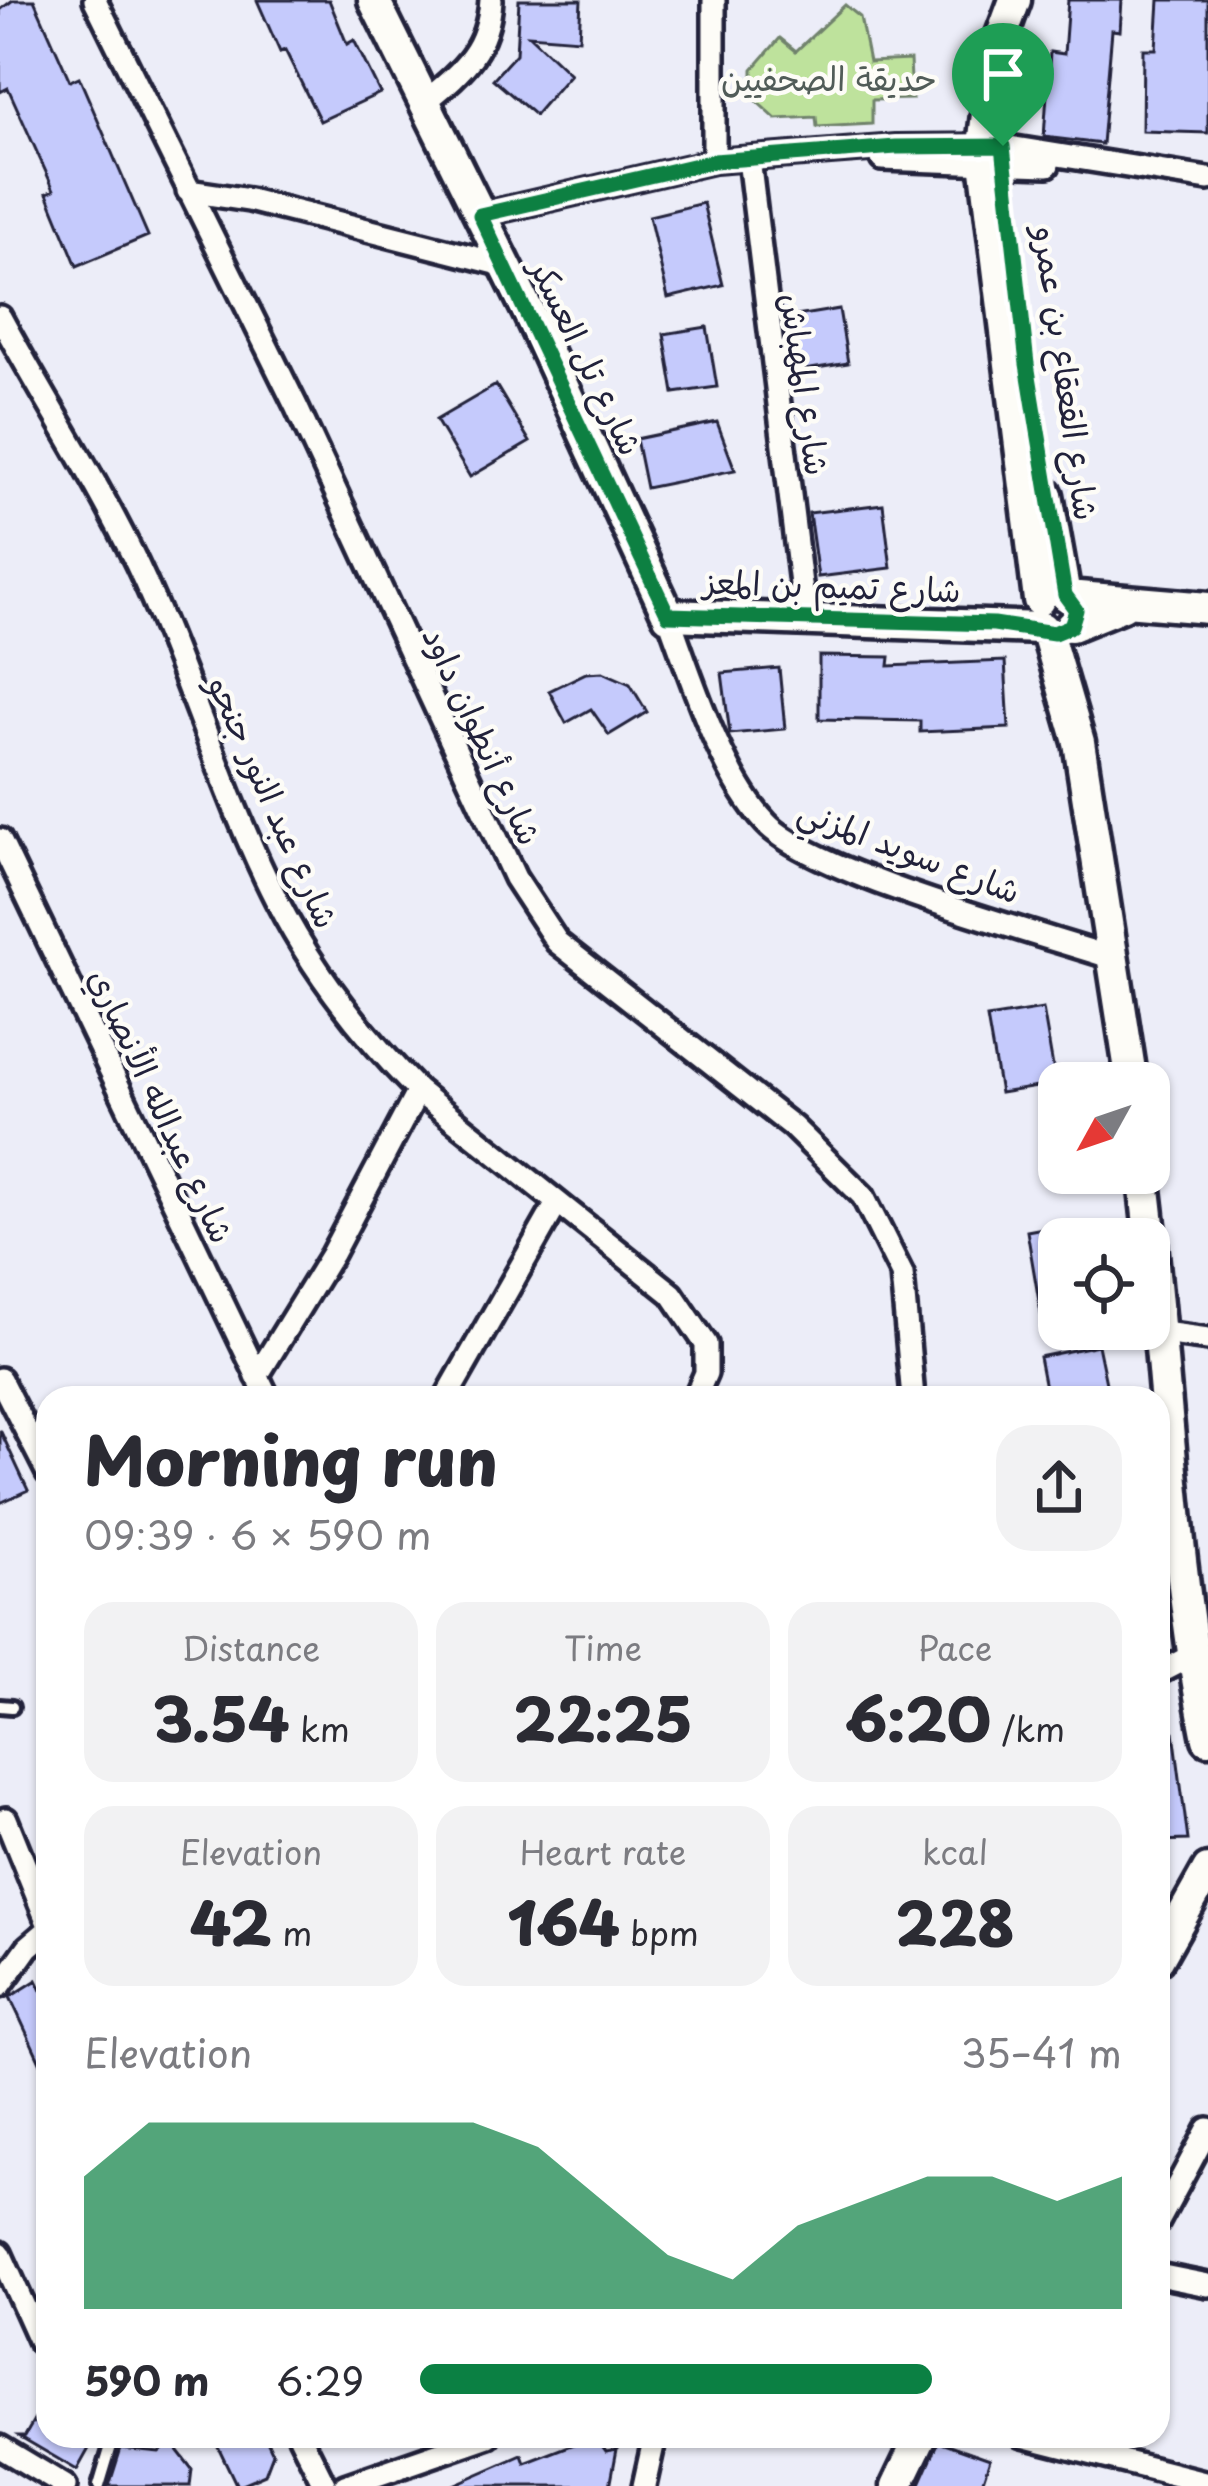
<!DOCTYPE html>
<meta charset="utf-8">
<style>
body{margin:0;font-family:"Playpen Sans","Playpen Sans Arabic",sans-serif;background:#f2f2f3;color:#2b2b33;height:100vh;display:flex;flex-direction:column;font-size:45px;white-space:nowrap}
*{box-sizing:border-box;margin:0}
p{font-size:39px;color:#7c7c81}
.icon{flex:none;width:66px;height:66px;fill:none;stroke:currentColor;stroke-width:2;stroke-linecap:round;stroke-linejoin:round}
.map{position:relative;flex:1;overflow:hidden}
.details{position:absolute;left:36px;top:1386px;width:1134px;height:1062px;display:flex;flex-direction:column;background:#fff;border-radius:36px;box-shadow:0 3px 9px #0004}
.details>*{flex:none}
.needle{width:78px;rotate:230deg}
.fabs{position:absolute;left:1038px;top:1062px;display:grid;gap:24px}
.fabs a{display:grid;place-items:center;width:132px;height:132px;border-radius:24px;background:#fff;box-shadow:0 3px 9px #0004;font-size:60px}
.pin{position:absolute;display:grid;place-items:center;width:102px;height:102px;color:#fff;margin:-123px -51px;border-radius:50% 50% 50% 0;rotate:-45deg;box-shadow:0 0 12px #0007}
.pin .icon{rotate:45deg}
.round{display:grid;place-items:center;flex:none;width:126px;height:126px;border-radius:36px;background:#f2f2f3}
.headline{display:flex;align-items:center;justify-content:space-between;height:204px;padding:0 48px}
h1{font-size:66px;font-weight:800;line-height:90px}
.stats{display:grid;grid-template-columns:repeat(3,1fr);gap:18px;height:204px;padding:12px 48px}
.stats div{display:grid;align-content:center;border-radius:30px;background:#f2f2f3;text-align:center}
.stats b{font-size:60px;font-weight:800}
.stats small{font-size:33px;font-weight:400}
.stats p{font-size:33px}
.chart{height:336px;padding:24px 48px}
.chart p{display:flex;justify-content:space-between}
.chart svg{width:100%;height:216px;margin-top:12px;fill:#0b8043;opacity:.7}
ul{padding:0 48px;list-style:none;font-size:39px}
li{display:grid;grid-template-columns:192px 144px 1fr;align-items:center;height:90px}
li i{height:30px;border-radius:15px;background:#0b8043}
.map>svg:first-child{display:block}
.park{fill:#bee29c;stroke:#70826c;stroke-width:3}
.building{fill:#c5cafc;stroke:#22223b;stroke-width:3}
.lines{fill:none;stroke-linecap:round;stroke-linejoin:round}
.lane-casing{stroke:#22223b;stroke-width:20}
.street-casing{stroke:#22223b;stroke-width:30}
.secondary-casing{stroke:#22223b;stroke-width:39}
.lane{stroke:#fdfcf7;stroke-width:10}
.street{stroke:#fdfcf7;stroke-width:21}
.secondary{stroke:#fdfcf7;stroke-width:30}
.route-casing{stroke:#fff;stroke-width:24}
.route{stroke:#0b8043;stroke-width:15}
.labels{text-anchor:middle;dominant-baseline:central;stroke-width:9;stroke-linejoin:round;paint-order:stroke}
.park-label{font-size:33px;fill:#515c58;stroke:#fdfcf7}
.street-label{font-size:33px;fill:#22223b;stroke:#fdfcf7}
</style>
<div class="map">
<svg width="1208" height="2486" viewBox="0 0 1208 2486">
<rect width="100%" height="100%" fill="#ecedf8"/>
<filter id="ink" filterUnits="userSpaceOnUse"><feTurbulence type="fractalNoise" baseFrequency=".00833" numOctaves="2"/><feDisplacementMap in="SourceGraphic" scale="24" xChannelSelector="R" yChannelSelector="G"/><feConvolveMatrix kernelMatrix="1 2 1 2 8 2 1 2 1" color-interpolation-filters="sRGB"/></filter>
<g filter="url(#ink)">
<!-- park -->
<path class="park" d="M845,5l15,12 9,45 41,-2 2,39 -40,1v24l-55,3 -1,-10 -40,2 -23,-21v-29l27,-31 16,13z"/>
<!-- building -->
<path class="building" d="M13,0h21l36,81 9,-4 69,159 -71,30 -30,-73 7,-3 -46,-102 -8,4v-82z
M257,0h72l18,44 7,-4 26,53 -60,28 -35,-71 -5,2z
M519,0h62l-2,39 -50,-4 41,39 -35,41 -42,-36 23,-25z
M1068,0h54l-2,31 -8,-1 -10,114 -58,-7 6,-85 14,2z
M1159,0h49v133l-66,-2 1,-82h13z
M703,203l20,82 -55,13 -19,-82z
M839,309l9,54 -56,9 -8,-54z
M707,327l10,60 -43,6 -10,-59z
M496,385l34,57 -60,35 -34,-57z
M717,422l18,48 -89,18 -10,-49z
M883,504l8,64 -73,9 -9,-64z
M819,656l71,1 -1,9 116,-5 4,67 -89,4v-11l-101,-2z
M779,668l6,61 -55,5 -8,-61z
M603,672l27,12 17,28 -38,23 -18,-26 -25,14 -17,-32 37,-18z
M1043,1009l13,75 -56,9 -13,-75z
M1059,1225v91l-17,3 -15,-88z
M1098,1345l11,53h-62l-8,-41z
M0,1430l28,60 -28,13z
M1158,1722l16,10 14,108 -30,1z
M37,1980l11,23v76l-38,-82z
M48,2396v40h48l-19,34 -58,-34h6z
M213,2436h52l8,17 -8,21 -28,12z
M595,2436l11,15 11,-2 -7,37h-159l71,-31 3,8z
M939,2441l51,18 -9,27h-62z
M171,2442l21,27 -2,17h-81l12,-38 38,4z"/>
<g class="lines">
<defs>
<path id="lane" d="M0,1706l12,1
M99,2486l15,-50"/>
<path id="street" d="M95,0l201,406 219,472 42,64 236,185 70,69 39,78 11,124
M714,0v161
M425,102c37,-31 63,-51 66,-102
M749,159l56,458
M882,159l166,6
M188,191l61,9 255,65
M480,215l234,-54 182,-14 107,-1 205,33
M0,317c44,82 97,163 137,247 52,110 85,229 140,337 36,71 86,134 141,190l254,203 34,50v29l-11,25
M668,615c23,62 53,160 98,208 46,50 274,111 350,136
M0,840l268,558
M1163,1333l45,6
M257,1376l75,-122 86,-163
M0,1379l48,94
M446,1398l110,-193
M1158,1673l33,-17
M6,1819l42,104
M0,1986l28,-39 20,-17
M1158,2222l50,-93
M0,2253l40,89
M1158,2275l50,10
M300,2436l25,50
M1023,2436l185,47
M0,2447l65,39
M345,2486l144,-50
M644,2486l11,-50"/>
<path id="secondary" d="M374,0l155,313 139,302 374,13
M1015,0l-20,54 -12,91 56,455
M1047,495l18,100
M1067,596l141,12
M1071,626l52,-21
M1047,632l32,110 53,341
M1143,1173c24,188 28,380 65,566
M1158,1959l50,-89
M897,2486l24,-50"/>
</defs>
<!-- lane casing -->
<use href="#lane" class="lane-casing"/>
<!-- street casing -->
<use href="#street" class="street-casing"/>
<!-- secondary casing -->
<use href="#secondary" class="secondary-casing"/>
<!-- lane -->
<use href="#lane" class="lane"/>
<!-- street -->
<use href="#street" class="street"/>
<!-- secondary -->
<use href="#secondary" class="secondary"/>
</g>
</g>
<g class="lines" filter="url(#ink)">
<defs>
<path id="route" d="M1003,146l24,218 38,231 11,15 -5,16 -17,7 -60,-9 -326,-9 -188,-400 234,-54 182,-14z"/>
</defs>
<!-- route casing -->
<use href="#route" class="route-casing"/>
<!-- route -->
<use href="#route" class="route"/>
</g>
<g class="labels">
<!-- park labels -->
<g class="park-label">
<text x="829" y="77">حديقة الصحفيين</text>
</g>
<!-- street labels -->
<g class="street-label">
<text transform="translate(588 356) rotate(64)">شارع تل العسكر</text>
<text transform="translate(1068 373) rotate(82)">شارع القعقاع بن عمرو</text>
<text transform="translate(807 384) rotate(82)">شارع المهباش</text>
<text transform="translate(832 584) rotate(2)">شارع تميم بن المعز</text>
<text transform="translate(484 735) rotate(65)">شارع أنطوان داود</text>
<text transform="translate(275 801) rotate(66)">شارع عبد النور جنحو</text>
<text transform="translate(910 849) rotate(21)">شارع سويد المزني</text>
<text transform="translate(163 1105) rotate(65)">شارع عبدالله الأنصاري</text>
</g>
</g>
</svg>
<div class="fabs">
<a><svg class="needle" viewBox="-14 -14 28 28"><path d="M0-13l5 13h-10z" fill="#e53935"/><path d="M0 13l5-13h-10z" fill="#7c7c81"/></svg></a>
<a><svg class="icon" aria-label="locate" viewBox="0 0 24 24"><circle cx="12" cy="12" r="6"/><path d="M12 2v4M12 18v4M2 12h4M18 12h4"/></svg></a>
</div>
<div class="pin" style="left:1003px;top:146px;background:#1e9e55"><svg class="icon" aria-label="arrive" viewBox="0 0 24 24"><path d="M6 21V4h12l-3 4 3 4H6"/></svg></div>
<section class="details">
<div class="headline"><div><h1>Morning run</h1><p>09:39 · 6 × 590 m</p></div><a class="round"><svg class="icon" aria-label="share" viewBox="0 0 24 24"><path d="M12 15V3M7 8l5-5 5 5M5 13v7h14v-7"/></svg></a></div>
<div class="stats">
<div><p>Distance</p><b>3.54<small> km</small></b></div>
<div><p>Time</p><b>22:25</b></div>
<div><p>Pace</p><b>6:20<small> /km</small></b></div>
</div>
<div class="stats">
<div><p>Elevation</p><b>42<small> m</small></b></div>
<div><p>Heart rate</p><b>164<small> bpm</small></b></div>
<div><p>kcal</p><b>228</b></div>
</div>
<div class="chart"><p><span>Elevation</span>35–41 m</p>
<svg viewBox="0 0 160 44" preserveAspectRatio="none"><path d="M0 44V17L10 6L20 6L30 6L40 6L50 6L60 6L70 11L80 22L90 33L100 38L110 27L120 22L130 17L140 17L150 22L160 17V44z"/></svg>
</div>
<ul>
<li><b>590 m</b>6:29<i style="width:73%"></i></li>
</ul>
</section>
</div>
